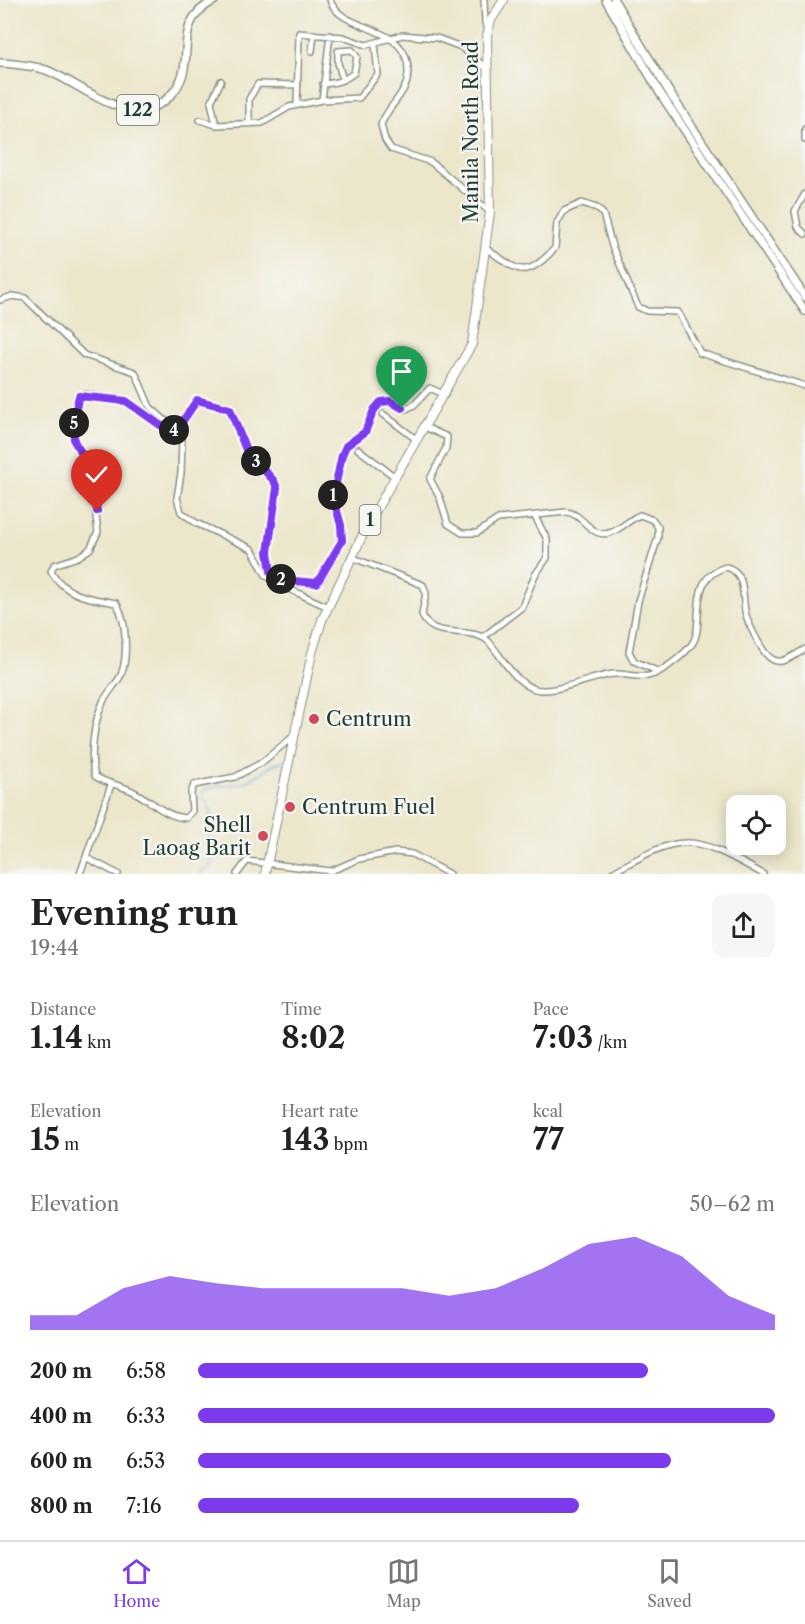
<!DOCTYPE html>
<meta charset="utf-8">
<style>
body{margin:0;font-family:"Libre Caslon Text",serif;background:#f6f6f6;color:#222;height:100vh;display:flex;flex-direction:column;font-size:22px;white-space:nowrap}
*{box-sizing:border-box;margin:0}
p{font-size:20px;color:#767676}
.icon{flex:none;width:33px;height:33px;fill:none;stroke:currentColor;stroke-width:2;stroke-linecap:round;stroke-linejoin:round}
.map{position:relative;height:874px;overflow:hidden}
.side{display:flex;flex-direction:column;background:#fff;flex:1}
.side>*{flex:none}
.fabs{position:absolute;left:726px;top:795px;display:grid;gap:12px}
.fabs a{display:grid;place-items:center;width:60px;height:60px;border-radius:12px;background:#fff;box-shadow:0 3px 15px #0003;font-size:30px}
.pin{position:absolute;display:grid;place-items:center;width:51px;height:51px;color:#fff;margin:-62px -26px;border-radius:50% 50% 50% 0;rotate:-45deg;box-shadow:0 0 6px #0007}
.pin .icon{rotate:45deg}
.km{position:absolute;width:30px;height:30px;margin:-15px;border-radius:50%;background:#222;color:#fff;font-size:16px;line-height:30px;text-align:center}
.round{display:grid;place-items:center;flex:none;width:63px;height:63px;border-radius:12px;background:#f6f6f6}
.summary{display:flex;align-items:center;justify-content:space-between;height:102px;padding:0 30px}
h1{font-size:33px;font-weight:700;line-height:45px}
.stats{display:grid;grid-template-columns:repeat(3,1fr);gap:9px;height:102px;padding:6px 30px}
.stats div{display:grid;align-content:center}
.stats b{font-size:30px;font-weight:700}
.stats small{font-size:16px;font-weight:400}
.stats p{font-size:16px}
.chart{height:168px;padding:12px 30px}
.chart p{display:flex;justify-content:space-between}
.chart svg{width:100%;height:108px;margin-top:6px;fill:#7c3aed;opacity:.7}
ul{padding:0 30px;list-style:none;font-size:20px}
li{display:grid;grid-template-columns:96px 72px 1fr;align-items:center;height:45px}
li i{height:15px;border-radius:8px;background:#7c3aed}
.menu{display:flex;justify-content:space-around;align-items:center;height:84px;border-top:2px solid #e0e0e0;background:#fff;font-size:16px;color:#767676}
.menu a{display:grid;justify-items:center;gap:3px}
.menu .current{color:#7c3aed}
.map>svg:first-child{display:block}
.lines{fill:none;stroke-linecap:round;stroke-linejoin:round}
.stream{stroke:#6fabe0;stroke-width:1.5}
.minor-casing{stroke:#869280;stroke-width:8}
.major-casing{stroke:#869280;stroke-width:10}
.highway-casing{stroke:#869280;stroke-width:10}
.minor{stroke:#fff;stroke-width:5}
.major{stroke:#fff;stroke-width:7}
.highway{stroke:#fff;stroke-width:8}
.route-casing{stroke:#fff;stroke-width:12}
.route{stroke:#7c3aed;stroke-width:8}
.poi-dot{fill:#d1495b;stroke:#f6f6f2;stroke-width:2}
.labels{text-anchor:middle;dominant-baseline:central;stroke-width:4.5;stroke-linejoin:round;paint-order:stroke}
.shield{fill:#f6f6f2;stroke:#60746d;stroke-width:1.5}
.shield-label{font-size:18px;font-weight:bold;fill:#1f3d34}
.street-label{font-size:20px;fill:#1f3d34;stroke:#f6f6f2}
.poi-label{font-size:20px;fill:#1f3d34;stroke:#f6f6f2;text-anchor:start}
</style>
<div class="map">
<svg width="805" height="874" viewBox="0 0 805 874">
<rect width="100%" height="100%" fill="#f6f6f2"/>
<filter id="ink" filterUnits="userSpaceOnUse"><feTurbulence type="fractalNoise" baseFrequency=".0167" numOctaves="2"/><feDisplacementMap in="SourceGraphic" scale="12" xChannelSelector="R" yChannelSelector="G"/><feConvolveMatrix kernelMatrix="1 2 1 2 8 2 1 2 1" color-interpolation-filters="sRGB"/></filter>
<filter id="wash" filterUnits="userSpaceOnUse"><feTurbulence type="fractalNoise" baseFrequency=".008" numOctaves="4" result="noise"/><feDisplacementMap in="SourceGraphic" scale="24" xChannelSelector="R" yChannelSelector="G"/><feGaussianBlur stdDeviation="1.35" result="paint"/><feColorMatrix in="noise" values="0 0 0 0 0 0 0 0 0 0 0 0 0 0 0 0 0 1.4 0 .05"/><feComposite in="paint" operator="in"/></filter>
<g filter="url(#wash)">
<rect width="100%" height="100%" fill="#ece6cb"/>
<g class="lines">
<!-- stream -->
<path class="stream" d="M198,874l14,-9c1,-10 -1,-15 -3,-24 -3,-19 10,-26 -8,-45l6,-8 38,-5 30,-19 12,-5"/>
</g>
</g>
<g filter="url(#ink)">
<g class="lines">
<defs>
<path id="minor" d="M330,0c11,35 88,22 77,81 -3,14 -21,28 -26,44l4,15 6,9 40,13 59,50
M484,0l1,23 3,5
M312,51l2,-17
M323,84c12,-1 21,-3 31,-11l3,-16 -5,-7 -14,1v12l5,17
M322,100l8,-65
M297,105l2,-72 44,4 23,8 36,-10 35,3 24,9 26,22
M200,120l16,5 46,-2 27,-16 33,-7 37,-2 19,-24 -3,-30
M249,124v-25l9,-15 40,1
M216,125l-5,-23 10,-21
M805,129v11
M805,194l-10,17 3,16 7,7
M485,248c33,21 38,35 70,0l2,-25 7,-12 18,-8 15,5 6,6 9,32 26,61 9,4 31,1 22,41 105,33
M0,300l13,-4 12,2 59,57 51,17 15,35 26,23 6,9 -1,34 -4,25 4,14 15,11 56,26 14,26 10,8 52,24
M383,414l34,26
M425,427l22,10 -1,11 -16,31 10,19 8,26 14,9h15l21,-14 68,-7c18,1 25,29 46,20 10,-4 18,-13 28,-17l13,5 5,7v10l-20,64 -9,51 5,9 23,10
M358,449l37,28
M351,557l72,28 3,8 -4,21c8,28 50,10 67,28 13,15 24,38 43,46 17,8 57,-10 76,-13 14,-4 30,5 44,0 14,-6 31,-19 40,-31 14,-19 -7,-66 34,-77 22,5 15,32 20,48 3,11 9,21 14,30 14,25 25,17 45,4
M483,637l39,-30 13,-32 12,-17v-19l-12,-22
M295,735l-34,28 -26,14 -41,8 -3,8 1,18 -6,7c-22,-1 -37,-20 -56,-28 -12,-6 -24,-6 -35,-14 -6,-19 -1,-55 8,-74 4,-9 13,-17 18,-27 7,-17 6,-56 -5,-72 -26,-5 -50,-6 -65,-32l3,-6 24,-8 12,-8 8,-17 -8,-65 -16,-26 3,-43 7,-4 42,7 34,24 13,5 5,-2 19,-28 32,9 17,41 28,31 3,7 -9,64 3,20c7,9 41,15 50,8l21,-39 -1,-16 -8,-28 10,-47 22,-18 9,-22 7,-8 9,-1 16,8 8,-4 16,-17 15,7
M87,858l31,16
M80,874l31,-89
M237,874l10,-13 84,10 28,-12 37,-7 16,2 37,20
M610,874c72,-41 79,-42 153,0"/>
<path id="major" d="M606,0l54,93 145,218
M614,0l57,95 134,202
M0,63c15,1 31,2 46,7 35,13 85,62 122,28 36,-35 -3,-72 47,-98"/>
<path id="highway" d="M265,874l47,-221 10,-33 46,-96 104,-180 18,-132 -3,-176 4,-16 13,-20"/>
</defs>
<!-- minor casing -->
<use href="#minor" class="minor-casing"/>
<!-- major casing -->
<use href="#major" class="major-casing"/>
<!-- highway casing -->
<use href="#highway" class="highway-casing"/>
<!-- minor -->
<use href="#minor" class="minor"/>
<!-- major -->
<use href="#major" class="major"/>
<!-- highway -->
<use href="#highway" class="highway"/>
</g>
</g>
<g class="lines" filter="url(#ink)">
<defs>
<path id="route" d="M97,511l-7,-44 -16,-26v-24l5,-21 47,5 34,24 13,5 5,-2 19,-28 33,9 16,41 28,31 3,7 -9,64 3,20 11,8 35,3 25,-42 -1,-16 -8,-28 9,-42 4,-9 19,-14 9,-22 7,-8 9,-1 12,7"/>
</defs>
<!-- route casing -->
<use href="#route" class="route-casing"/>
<!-- route -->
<use href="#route" class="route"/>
</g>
<!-- markers -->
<g class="poi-dot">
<circle cx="314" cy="719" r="6"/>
<circle cx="290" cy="807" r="6"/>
<circle cx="263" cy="836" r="6"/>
</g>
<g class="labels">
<!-- shield labels -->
<g class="shield">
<rect x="117" y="95" width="42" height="30" rx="4.5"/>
<rect x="359.5" y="505" width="21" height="30" rx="4.5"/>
</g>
<g class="shield-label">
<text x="138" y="110">122</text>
<text x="370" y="520">1</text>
</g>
<!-- street labels -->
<g class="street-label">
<text transform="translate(471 132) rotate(-90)">Manila North Road</text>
</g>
<!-- poi labels -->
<g class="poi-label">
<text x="326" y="719">Centrum</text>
<text x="302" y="807">Centrum Fuel</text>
<text x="251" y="825" text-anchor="end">Shell<tspan x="251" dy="23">Laoag Barit</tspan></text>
</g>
</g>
</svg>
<div class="fabs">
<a><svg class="icon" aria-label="locate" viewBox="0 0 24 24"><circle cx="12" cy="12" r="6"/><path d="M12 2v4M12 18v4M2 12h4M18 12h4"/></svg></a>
</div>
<div class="pin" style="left:402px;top:408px;background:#1e9e55"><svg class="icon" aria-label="arrive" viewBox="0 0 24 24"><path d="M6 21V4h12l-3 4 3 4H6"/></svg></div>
<div class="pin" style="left:97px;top:511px;background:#d93025"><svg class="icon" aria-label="check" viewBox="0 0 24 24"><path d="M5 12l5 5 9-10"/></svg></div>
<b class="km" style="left:333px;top:495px">1</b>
<b class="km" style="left:281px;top:579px">2</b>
<b class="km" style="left:256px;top:461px">3</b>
<b class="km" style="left:174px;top:430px">4</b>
<b class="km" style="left:74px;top:423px">5</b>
</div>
<section class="side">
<div class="summary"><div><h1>Evening run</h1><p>19:44</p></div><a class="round"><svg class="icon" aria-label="share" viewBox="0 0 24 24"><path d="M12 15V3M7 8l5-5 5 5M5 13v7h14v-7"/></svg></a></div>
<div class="stats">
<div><p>Distance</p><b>1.14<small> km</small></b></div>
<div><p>Time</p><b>8:02</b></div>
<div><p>Pace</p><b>7:03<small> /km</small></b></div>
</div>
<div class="stats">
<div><p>Elevation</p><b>15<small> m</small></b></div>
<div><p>Heart rate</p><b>143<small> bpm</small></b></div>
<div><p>kcal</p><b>77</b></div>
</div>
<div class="chart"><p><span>Elevation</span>50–62 m</p>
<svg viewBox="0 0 160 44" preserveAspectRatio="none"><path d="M0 44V38L10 38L20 27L30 22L40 25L50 27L60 27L70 27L80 27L90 30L100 27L110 19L120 9L130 6L140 14L150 30L160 38V44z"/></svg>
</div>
<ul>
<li><b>200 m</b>6:58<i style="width:78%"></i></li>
<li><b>400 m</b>6:33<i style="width:100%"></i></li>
<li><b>600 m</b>6:53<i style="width:82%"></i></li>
<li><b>800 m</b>7:16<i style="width:66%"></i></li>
</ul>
</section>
<nav class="menu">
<a class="current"><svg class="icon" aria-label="home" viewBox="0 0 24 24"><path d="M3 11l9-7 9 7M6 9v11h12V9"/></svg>Home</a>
<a><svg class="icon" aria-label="map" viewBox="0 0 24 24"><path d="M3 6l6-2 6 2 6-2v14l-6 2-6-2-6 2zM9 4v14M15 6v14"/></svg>Map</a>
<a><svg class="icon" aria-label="saved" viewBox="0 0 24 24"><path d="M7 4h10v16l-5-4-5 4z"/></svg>Saved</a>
</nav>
